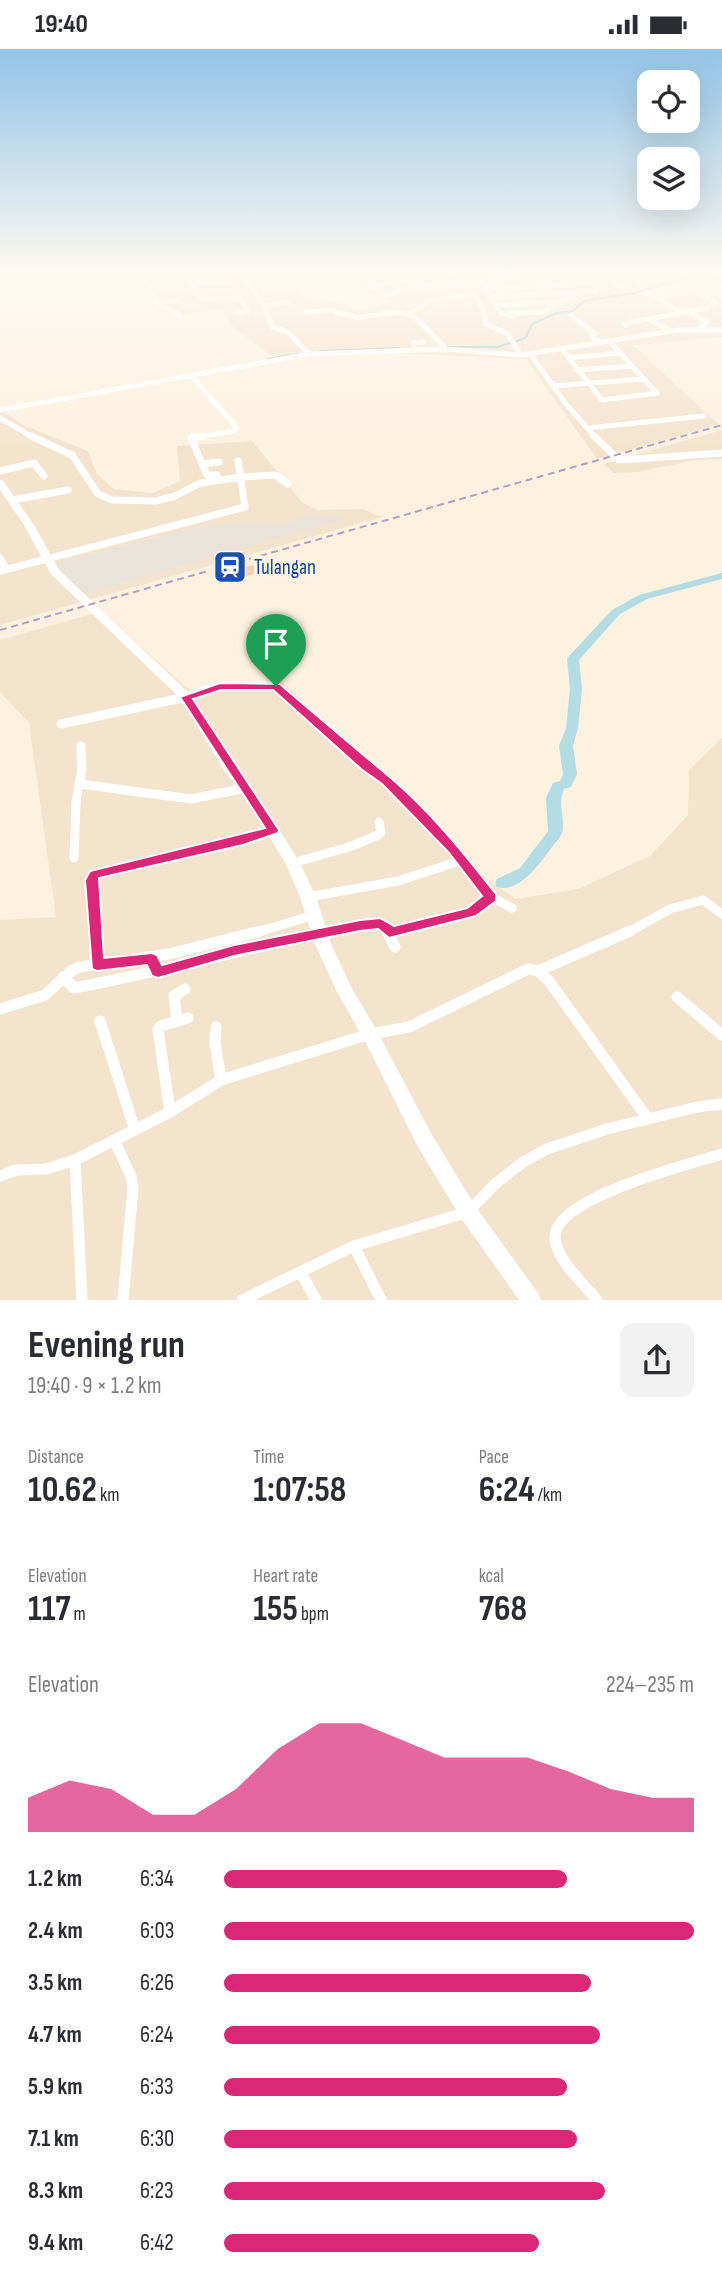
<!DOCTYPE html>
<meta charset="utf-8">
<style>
body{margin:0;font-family:"Sofia Sans Condensed",sans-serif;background:#f2f2f3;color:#2b2b33;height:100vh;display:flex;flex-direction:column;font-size:26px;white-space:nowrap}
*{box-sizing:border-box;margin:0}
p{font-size:23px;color:#7c7c81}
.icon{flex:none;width:38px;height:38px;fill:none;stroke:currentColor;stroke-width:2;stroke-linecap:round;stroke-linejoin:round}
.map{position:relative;height:1251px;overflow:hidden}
.details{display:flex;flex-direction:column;background:#fff;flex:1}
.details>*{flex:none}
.controls{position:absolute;left:637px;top:21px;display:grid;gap:14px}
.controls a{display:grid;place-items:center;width:63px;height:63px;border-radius:14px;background:#fff;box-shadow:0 7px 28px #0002;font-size:35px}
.pin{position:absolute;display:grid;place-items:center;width:60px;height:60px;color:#fff;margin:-72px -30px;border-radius:50% 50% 50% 0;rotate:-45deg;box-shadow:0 0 7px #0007}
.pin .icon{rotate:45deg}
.round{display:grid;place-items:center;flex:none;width:74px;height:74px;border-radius:14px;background:#f2f2f3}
.head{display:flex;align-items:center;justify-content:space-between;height:119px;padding:0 28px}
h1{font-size:38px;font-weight:700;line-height:52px}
.figures{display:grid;grid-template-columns:repeat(3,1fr);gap:10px;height:119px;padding:7px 28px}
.figures div{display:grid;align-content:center}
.figures b{font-size:35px;font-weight:700}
.figures small{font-size:19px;font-weight:400}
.figures p{font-size:19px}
.chart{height:196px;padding:14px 28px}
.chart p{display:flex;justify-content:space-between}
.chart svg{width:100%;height:126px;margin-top:7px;fill:#db2777;opacity:.7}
ul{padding:0 28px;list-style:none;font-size:23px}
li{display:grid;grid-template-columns:112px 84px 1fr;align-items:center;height:52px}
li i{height:18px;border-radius:9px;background:#db2777}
.status{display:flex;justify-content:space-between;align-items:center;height:49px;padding:0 35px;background:#fff;direction:ltr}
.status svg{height:19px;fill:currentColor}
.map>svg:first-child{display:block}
.residential{fill:#f4e4ce}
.industrial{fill:#eae3db}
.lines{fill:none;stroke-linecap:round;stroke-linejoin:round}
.stream{stroke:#9bcbd7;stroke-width:2}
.river{fill:#b4dce5;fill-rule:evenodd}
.building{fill:#f2d1b7}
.street-far3{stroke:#fff;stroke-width:5}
.street-far2{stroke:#fff;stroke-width:7}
.street-far1{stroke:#fff;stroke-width:9}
.street{stroke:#fff;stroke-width:11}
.secondary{fill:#fff;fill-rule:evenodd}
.rail{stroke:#b59fc4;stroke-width:2;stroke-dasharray:7 4.5;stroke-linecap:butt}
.route{fill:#db2777;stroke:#fff;stroke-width:2;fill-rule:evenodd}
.labels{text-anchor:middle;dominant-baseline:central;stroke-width:7;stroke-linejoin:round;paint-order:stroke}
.transit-label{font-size:21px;fill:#164399;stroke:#fff6e6;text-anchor:start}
</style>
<div class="status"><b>19:40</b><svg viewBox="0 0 49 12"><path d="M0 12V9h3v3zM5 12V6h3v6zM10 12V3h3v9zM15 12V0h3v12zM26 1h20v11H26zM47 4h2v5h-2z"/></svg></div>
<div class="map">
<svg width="722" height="1251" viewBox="0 0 722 1251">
<rect width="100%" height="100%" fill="#fcf2df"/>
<!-- residential -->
<path class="residential" d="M140,224h107l2,3 38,-3 19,25 39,6 11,7 39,-9 -6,-4 -13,1 -28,-26h374v6l-26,-4 -29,12 -20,3 17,10 37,-9 21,9v37l-89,8 85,79 -121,35 -71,-100 -191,-9 -62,7 -41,-31 -9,-17 -46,6 -23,-10z
M0,360l25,17 63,25 9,23 17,15 39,4 27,-12 -3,-35 75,-5 51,62 15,7 45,-1 19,8 -382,108z
M722,381v29l-26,1 -59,12 -23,1 -10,-9z
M102,562l88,80 33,-7 58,-3 62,59 56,44 89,96 28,19 62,-10 72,-33 38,-41 1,-45 33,-32v562h-722v-380l56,-3 -27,-194 -29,-31v-52z"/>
<!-- industrial -->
<path class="industrial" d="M307,466l39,3 -262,76 -30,-30 134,-35 39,-5h61z"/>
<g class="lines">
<!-- stream -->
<path class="stream" d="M515,293l11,-5 6,-13 25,-11 16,-2 11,-10 51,-8 60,-18 27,5
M446,298h51l13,-4
M320,302l79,-3
M267,310l30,-5"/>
<!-- river -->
<path class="river" d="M722,524v6l-75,20 -27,15 -41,46 3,29 -4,39 -5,18 4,28 -6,13 -7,2c-7,16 2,31 -2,44 -2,5 -7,10 -10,14 -11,15 -33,47 -55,40l-2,-4 2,-4 23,-11 28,-37 -2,-33 7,-15 7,-2 3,-7 -4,-28 7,-18 4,-39 -3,-30 2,-3 43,-46 27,-15z"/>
</g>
<!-- building -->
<path class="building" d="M191,224h47l5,9 -10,1 -5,-5h-34z
M254,516l7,7 -41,12 -6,-7z"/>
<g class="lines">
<!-- street-far3 -->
<path class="street-far3" d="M143,224l13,29 23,13
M185,224l6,10h37
M243,224l21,33 8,21 16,5 21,22 137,-5c-40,-41 -31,-41 -89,-31 -8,-5 -16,-2 -24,-8l-27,2
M359,224l8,6 27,-6
M606,224l17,17
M455,225l12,-1
M583,226l24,-1
M632,226l43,-2
M247,229l41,-4
M191,234l10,17 39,-2 8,13 -10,2
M639,234l31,-7
M374,238l9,9 19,-5
M367,239l71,-15
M486,240l103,-6
M401,241l33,-6 25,1 -5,-12
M646,243l35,20
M491,248l105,-6
M157,253l21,-2
M496,256l63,-3
M264,257l24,-4
M687,263l20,10 -6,6
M411,264l17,-12 47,-6 7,11 4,18 22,10 13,21
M508,264l35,-1 34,-19
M571,266l24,19 -3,3 9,6
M512,267l-11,-3 -20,-33 102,-5 -1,-2
M626,277l-1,-3 23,-4
M671,282l-23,-12 59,-11 9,-6 -17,-8
M446,300l75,6 158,-25h43
M562,300l40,51 55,-7 -13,-14
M415,302l-2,-8 11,-1
M531,306l35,49 30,34
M568,309l52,-5
M576,321l56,-4
M191,326l46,53 -3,3 -41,7
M554,337l90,-7 -34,-37
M0,361l309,-56
M0,369l34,20
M588,379l116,-12"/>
<!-- street-far2 -->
<path class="street-far2" d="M31,387l41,19 26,39 14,6 44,1 19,-5 25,-13 42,-6 33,-2 13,9
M204,387l-13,2 16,37h10
M594,387l25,24 103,-7
M203,415l16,-2
M0,422l34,-8 10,13
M12,451l56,-10
M0,509l6,11
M0,522l245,-64 -7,-46"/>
<!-- street-far1 -->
<path class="street-far1" d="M61,675l125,-27 34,-11h56l90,80 21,15 76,79 -65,21 -90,16
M80,735l111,15 55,-11
M74,809l2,-57 6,-31 -1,-24
M463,811l28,37 21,11
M293,814l59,-17 26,-11 3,-3 -2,-10
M389,883l82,-20 20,-15
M95,884l-4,-53 4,-6 148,-34 30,-10
M255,884l59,-18
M321,884l39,-8h24l4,8
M627,884l43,-24 33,-9 19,14"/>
<!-- street -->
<path class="street" d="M95,882l2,34
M387,882l8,16
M389,883l3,-1
M538,922l92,-40
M63,928l11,11c86,-16 170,-39 256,-57
M677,948l45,38
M0,960l45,-14 26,-24 9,-4 89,-13 92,-23
M100,972l35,109
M177,972l-3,-25 11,-7
M216,978l-1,16 6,37
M170,1063l-12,-82 3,-4 27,-8
M114,1091l17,36 2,12 -10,112
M75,1111l7,140
M0,1127l16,-6 30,-1 29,-9 95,-48 51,-32 149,-46 39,-7 119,-58 10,2 11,10 99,138
M354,1197l27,54
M301,1224l15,27
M242,1251l112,-54 114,-34 27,-28 28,-22 24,-13 60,-20 90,-22 25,-3
M597,1251c-14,-17 -40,-39 -42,-62 -3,-40 135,-74 167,-84"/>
<!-- secondary -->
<path class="secondary" d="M0,431l3,1 31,44 25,45 131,124 44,70 17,21 49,78 16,34 15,47 21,45 24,40 56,106 43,71 63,87 3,7h-22l-58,-82 -43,-71 -54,-108 -27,-47 -22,-48 -15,-47 -14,-33 -45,-73 -17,-21 -43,-71 -130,-125 -27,-49 -24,-35z"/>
<!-- rail -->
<path class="rail" d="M249,510l473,-134
M0,581l208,-59"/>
</g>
<!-- sky -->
<linearGradient id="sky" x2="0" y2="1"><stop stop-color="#93c4e7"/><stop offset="0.56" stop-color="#fef9f1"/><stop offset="1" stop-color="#fef9f1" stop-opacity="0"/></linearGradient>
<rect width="722" height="399" fill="url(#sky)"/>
<!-- route -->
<path class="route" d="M220,634l60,1c37,32 74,63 111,94 39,33 73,75 105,116v7l-20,15 -87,22 -11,-9 -18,2 -126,25 -76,22 -6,-2 -5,-11 -50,6 -5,-2 -7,-89 5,-9 175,-43 -85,-131zM221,641h52l88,79 21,15 67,69 33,43 -15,12 -73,18 -14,-8 -20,2 -126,25 -72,20 -5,-10 -5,-2 -48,5 -5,-80 144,-33 35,-12 1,-3 -86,-131z"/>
<!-- icons -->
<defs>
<symbol id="station-square" viewBox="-11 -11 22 22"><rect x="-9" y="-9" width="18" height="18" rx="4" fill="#1a4fb4" stroke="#fff6e6"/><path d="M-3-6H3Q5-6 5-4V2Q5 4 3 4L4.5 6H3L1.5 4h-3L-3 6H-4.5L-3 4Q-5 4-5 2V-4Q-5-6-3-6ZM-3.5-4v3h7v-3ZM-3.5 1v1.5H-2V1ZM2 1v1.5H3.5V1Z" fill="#fff"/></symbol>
</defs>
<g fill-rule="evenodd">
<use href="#station-square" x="211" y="499" width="38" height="38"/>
</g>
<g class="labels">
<!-- transit labels -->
<g class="transit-label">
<text x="254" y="518">Tulangan</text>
</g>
</g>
</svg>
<div class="controls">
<a><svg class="icon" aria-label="locate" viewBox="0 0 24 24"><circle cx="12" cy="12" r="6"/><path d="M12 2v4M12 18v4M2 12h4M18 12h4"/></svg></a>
<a><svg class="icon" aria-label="layers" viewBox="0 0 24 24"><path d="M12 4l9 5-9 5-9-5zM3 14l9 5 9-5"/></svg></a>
</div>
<div class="pin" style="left:276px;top:637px;background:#1e9e55"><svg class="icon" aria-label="arrive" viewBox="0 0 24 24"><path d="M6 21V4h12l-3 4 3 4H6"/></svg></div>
</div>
<section class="details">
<div class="head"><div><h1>Evening run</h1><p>19:40 · 9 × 1.2 km</p></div><a class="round"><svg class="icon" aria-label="share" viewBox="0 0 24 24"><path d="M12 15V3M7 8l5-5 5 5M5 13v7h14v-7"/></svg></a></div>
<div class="figures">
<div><p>Distance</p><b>10.62<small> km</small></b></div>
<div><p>Time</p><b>1:07:58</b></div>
<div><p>Pace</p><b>6:24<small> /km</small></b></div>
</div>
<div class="figures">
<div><p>Elevation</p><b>117<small> m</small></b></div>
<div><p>Heart rate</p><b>155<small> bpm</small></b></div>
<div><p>kcal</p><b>768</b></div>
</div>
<div class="chart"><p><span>Elevation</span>224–235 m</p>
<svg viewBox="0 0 160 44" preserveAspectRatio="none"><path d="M0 44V32L10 26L20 29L30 38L40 38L50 29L60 15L70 6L80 6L90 12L100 18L110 18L120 18L130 23L140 29L150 32L160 32V44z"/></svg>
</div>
<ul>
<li><b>1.2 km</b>6:34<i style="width:73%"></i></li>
<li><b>2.4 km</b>6:03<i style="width:100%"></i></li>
<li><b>3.5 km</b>6:26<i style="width:78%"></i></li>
<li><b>4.7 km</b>6:24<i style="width:80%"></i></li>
<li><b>5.9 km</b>6:33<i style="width:73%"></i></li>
<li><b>7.1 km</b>6:30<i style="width:75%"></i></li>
<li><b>8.3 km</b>6:23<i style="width:81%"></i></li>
<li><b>9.4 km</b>6:42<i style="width:67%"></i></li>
</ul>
</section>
